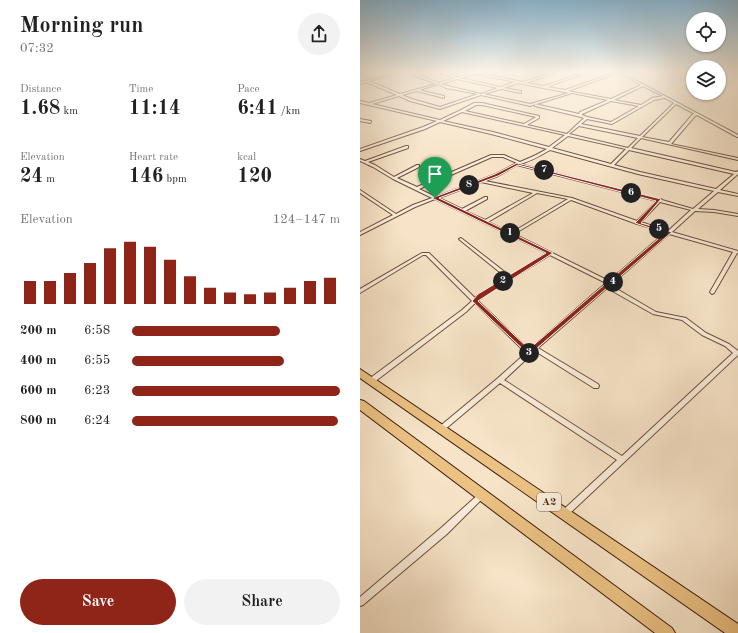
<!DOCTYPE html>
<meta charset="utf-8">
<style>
body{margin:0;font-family:"Old Standard TT",serif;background:#f2f2f2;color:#222;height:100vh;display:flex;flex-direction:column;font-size:15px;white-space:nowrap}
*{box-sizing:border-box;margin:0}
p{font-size:13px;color:#767676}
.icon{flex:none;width:22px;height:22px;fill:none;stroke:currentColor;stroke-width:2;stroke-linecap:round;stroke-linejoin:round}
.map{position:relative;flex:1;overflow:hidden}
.side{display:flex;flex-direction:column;background:#fff;width:360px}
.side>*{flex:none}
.tools{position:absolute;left:326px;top:12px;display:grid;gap:8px}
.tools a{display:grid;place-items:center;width:40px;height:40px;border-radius:50%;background:#fff;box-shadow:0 1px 3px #0004;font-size:20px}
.pin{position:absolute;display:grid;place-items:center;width:34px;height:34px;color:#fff;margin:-41px -17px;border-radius:50% 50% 50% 0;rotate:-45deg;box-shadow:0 0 4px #0007}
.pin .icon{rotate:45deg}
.km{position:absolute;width:20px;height:20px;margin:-10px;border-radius:50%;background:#222;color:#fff;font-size:11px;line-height:20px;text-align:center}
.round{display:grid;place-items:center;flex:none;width:42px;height:42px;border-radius:21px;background:#f2f2f2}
.headline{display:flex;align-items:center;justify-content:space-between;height:68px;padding:0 20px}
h1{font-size:22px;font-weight:700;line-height:30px}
.figures{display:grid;grid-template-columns:repeat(3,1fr);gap:6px;height:68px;padding:4px 20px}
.figures div{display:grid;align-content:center}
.figures b{font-size:20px;font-weight:700}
.figures small{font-size:11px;font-weight:400}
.figures p{font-size:11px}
.chart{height:112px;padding:8px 20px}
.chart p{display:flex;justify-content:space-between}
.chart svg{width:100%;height:72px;margin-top:4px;stroke:#8f2418;stroke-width:6}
.button{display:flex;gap:8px;margin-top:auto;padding:8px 20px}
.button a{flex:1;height:46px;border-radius:24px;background:#8f2418;color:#fff;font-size:16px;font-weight:700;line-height:46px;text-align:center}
.button a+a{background:#f2f2f2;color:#222}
ul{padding:0 20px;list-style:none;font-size:13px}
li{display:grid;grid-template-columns:64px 48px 1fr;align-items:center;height:30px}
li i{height:10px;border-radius:5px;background:#8f2418}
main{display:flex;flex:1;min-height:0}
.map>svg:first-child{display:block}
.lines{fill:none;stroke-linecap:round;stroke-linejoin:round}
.minor-casing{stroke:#6c4f3b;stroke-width:2}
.trunk-casing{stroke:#3d1d0c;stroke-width:2}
.minor{fill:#faeddb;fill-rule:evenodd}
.trunk{fill:#ecc284;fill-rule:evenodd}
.route{fill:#8f2418;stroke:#fff;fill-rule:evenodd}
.labels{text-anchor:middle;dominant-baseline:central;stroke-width:4;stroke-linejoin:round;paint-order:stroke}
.shield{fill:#faeddb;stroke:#765b4a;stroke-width:1}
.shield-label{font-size:11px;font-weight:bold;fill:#3d1d0c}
</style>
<main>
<section class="side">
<div class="headline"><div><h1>Morning run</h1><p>07:32</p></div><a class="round"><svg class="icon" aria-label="share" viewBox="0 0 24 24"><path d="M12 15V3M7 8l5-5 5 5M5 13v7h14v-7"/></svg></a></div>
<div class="figures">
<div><p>Distance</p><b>1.68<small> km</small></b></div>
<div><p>Time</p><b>11:14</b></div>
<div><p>Pace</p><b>6:41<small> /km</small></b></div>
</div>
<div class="figures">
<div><p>Elevation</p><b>24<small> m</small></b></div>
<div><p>Heart rate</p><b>146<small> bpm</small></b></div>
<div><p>kcal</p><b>120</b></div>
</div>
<div class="chart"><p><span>Elevation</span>124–147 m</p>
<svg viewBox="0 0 160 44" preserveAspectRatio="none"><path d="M5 44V30M15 44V30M25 44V25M35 44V19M45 44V10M55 44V6M65 44V9M75 44V17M85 44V27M95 44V34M105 44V37M115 44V38M125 44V37M135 44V34M145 44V30M155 44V28"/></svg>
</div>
<ul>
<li><b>200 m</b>6:58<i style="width:71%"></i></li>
<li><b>400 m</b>6:55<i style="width:73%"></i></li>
<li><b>600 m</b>6:23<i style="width:100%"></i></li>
<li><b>800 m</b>6:24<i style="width:99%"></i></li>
</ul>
<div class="button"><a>Save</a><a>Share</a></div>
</section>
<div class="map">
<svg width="378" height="633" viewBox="0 0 378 633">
<rect width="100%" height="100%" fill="#f7e4c8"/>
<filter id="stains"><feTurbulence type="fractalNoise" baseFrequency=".005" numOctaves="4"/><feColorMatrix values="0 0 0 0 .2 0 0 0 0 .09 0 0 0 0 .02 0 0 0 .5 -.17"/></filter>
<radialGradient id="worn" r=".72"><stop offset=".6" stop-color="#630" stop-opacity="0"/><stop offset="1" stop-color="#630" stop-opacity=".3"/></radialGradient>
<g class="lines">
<defs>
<path id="minor" d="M41,72h2l-34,9 31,13 36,-10 -27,-11v-1h2l28,11 15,-5 -13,-5v-1l16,5 16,-4h-2v-1l14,2 11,-2v1l-8,2 35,7 32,-10v1l-29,10 18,3 41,-14v1l-38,14 18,3 52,-18v1l-49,18 43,8 30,-14 -23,-13h2l118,63v2h-1l-40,-22 -2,1 -24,28 67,14v2l-97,-22 -10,10 105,24 2,-1v3l-18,16 18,4v2l-20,-4 -20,17 16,1 24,4v2l-24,-4 -19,-1 -23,21 66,19v2h-1l-23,40 -2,1 -2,-2 23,-40 -64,-18 -56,49v2h-3l46,27 30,6 20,15 23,11 9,7v4l-170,160 -3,1 -3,-1 -1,-2 1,-2 55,-51 -117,-77 -57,48 -2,1 -2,-1 -1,-2 1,-2 59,-49 28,-25 -51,-50 -9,9 -93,71h-4l-1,-2 1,-2 93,-69 10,-9 -46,-46h-3l-63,38v-4l62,-36h7l46,45 3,-3 29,-17 -47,-38 -1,-1 2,-1 49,38 37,-23 -112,-54 -20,8 -55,28v-3l33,-17 -33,-22v-3l36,24 17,-9 19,-7 -39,-19 -20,-12 -13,-6v-2l5,2 41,-15h2v2l-40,14 7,3 19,12 23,-12h2v2l-22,11 20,9 74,-32h13l16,7 16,-7 11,-6 -56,-15 -51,-12 -15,7 -65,22v-2l63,-22 14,-6 -77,-18v-2l9,2 28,-8 -31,-13 -6,2v-2zM116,74l39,8 -14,5 -41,-9zM97,79l41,9 -17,6 -33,-8 -7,-2zM158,83l5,1 46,9 -39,11 -46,-10 17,-5 20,4v-2l-17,-3zM79,84l7,4 32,6 -38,13 -28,-8 -10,-4 15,-4 27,7v-2l-25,-6zM283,86l20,10 -11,2 -11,7 -27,-5zM212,93l36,7 -28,12 -1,2 -44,-10v2l46,11 3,1 -17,16 -40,-9 12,-7v-2l-57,-13h-8l-13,7 -21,10 -68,-16 27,-8 11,5 30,8 41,-14 49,11zM305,98l9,5 -34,33 -59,-12 6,-5 25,5 42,-24zM251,101l28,5 -28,16 -24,-5 -5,-2v-1zM316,104l19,10h-2l-24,28 -27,-5zM116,105h6l54,12 -12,7 -59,-13zM102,112l103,23 -16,12 -56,-15 -50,-11zM219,126l59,12 -10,10 -59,-14zM208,136l58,13 -15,15 -59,-16zM190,150l88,24 76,17 -21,18 -31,-9 -1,-1 -3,1 -138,-36c11,-3 20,-8 30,-14zM269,150l105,24 -18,15 -76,-17 -26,-7zM132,157h11l14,6 -21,11 -60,23 -17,-8zM157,165l140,36 -20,20 -65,-23 -87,-17 13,-5zM121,182l52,11 -48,27 -20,-9 22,-12v-2h-2l-23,12 -23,-11zM177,193l31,6 -57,34 -23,-11zM211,200l66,24 29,8 -57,49 -95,-47zM300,202l31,8 -23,21 -27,-9zM190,255l56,28 -77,67 -51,-49 4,-4zM247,288l46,26 29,6 20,15 23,11 8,7 -111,103 -118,-76 31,-29 59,37h4l1,-2 -1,-2 -60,-36z
M0,119l11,2v1l-1,1 -10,-2z
M122,492l2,1 1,2 -1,2 -37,37 -84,71 -3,1v-9l81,-69 39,-35z"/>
<path id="trunk" d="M0,369l378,255v9h-13l-365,-255z
M0,400l4,1 308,227 3,5h-20l-295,-223z"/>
</defs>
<!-- minor casing -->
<use href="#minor" class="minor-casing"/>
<!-- trunk casing -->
<use href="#trunk" class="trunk-casing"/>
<!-- minor -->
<use href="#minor" class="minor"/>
<!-- trunk -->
<use href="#trunk" class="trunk"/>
</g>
<!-- sky -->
<linearGradient id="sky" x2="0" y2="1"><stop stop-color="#8ab8d5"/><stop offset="0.45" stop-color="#fbf3e6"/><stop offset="1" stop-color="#fbf3e6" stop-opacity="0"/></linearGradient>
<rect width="378" height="160" fill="url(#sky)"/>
<!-- route -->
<path class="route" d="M157,163l144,36 -20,24 31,9 -143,123 -57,-54 6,-7 68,-41 -114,-55 63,-24zM158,165l138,36 -21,22 30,10 -136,116 -51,-48 75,-48 -114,-55 59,-22z"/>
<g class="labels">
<!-- shield labels -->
<rect class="shield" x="177" y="493" width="24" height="18" rx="3"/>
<g class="shield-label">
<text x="189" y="502">A2</text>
</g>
</g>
<rect width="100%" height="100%" filter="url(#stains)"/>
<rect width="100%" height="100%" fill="url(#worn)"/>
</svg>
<div class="tools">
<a><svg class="icon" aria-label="locate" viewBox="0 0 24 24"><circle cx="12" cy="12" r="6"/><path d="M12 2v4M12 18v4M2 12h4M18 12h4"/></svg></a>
<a><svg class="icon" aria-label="layers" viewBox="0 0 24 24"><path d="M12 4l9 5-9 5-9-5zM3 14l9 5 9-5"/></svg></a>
</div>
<div class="pin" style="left:75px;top:198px;background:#1e9e55"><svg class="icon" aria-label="arrive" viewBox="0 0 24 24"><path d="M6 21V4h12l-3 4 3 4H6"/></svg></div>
<b class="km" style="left:150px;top:233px">1</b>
<b class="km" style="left:143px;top:281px">2</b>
<b class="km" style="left:169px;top:353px">3</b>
<b class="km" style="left:253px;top:282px">4</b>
<b class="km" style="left:299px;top:229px">5</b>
<b class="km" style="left:271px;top:193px">6</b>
<b class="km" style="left:184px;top:170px">7</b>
<b class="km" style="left:109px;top:185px">8</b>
</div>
</main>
